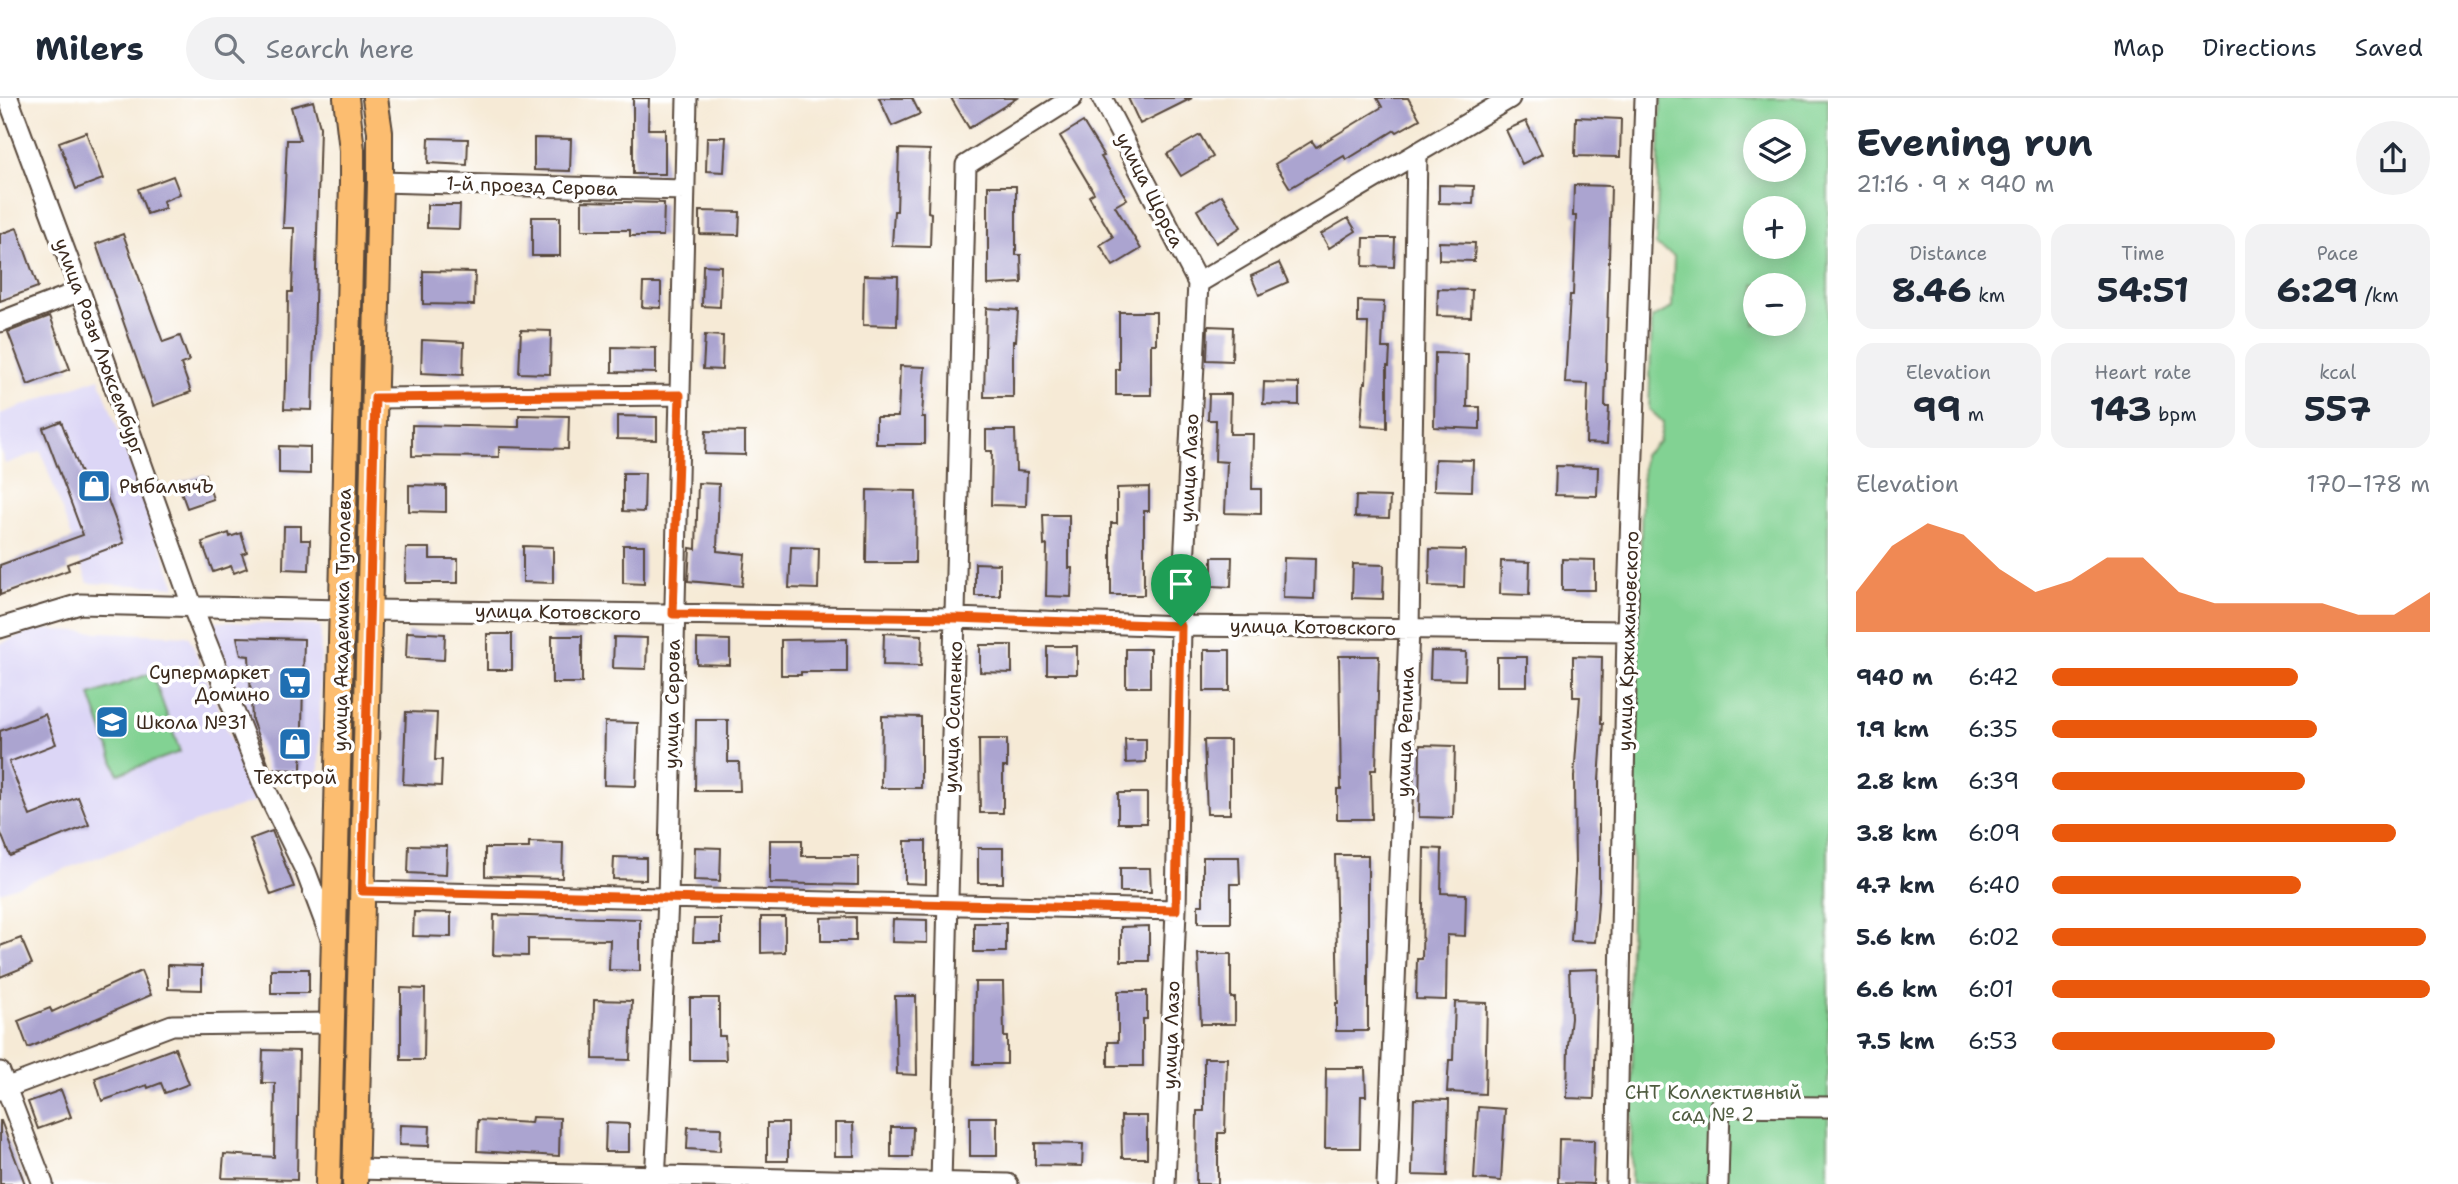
<!DOCTYPE html>
<meta charset="utf-8">
<style>
body{margin:0;font-family:"Shantell Sans",sans-serif;background:#f2f2f3;color:#1f2937;height:100vh;display:flex;flex-direction:column;font-size:26px;white-space:nowrap}
*{box-sizing:border-box;margin:0}
p{font-size:23px;color:#747a83}
.icon{flex:none;width:38px;height:38px;fill:none;stroke:currentColor;stroke-width:2;stroke-linecap:round;stroke-linejoin:round}
.map{position:relative;flex:1;overflow:hidden}
.sheet{display:flex;flex-direction:column;background:#fff;width:630px}
.sheet>*{flex:none}
.fabs{position:absolute;left:1743px;top:21px;display:grid;gap:14px}
.fabs a{display:grid;place-items:center;width:63px;height:63px;border-radius:50%;background:#fff;box-shadow:0 4px 18px #0003;font-size:35px}
.pin{position:absolute;display:grid;place-items:center;width:60px;height:60px;color:#fff;margin:-72px -30px;border-radius:50% 50% 50% 0;rotate:-45deg;box-shadow:0 0 7px #0007}
.pin .icon{rotate:45deg}
.round{display:grid;place-items:center;flex:none;width:74px;height:74px;border-radius:37px;background:#f2f2f3}
.overview{display:flex;align-items:center;justify-content:space-between;height:119px;padding:0 28px}
h1{font-size:38px;font-weight:700;line-height:52px}
.stats{display:grid;grid-template-columns:repeat(3,1fr);gap:10px;height:119px;padding:7px 28px}
.stats div{display:grid;align-content:center;border-radius:18px;background:#f2f2f3;text-align:center}
.stats b{font-size:35px;font-weight:700}
.stats small{font-size:19px;font-weight:400}
.stats p{font-size:19px}
.chart{height:196px;padding:14px 28px}
.chart p{display:flex;justify-content:space-between}
.chart svg{width:100%;height:126px;margin-top:7px;fill:#ea580c;opacity:.7}
ul{padding:0 28px;list-style:none;font-size:23px}
li{display:grid;grid-template-columns:112px 84px 1fr;align-items:center;height:52px}
li i{height:18px;border-radius:9px;background:#ea580c}
header{display:flex;align-items:center;gap:42px;box-sizing:border-box;height:98px;padding:0 35px;background:#fff;border-bottom:2px solid #e0e1e3}
header strong{font-size:33px}
nav{display:flex;gap:38px;margin-inline-start:auto;font-size:24px}
.search{width:490px;height:63px;background:#f2f2f3;display:flex;align-items:center;gap:18px;box-sizing:border-box;padding:0 24px;border-radius:38px;color:#747a83;font-size:26px}
main{display:flex;flex:1;min-height:0}
.map>svg:first-child{display:block}
.built{fill:#dcd6f6}
.green{fill:#82d293;stroke:#5e7e58;stroke-width:2;fill-rule:evenodd}
.building{fill:#aba4d0}
.lines{fill:none;stroke-linecap:round;stroke-linejoin:round}
.minor-casing{stroke:#57473a;stroke-width:23}
.major-casing{stroke:#57473a;stroke-width:28}
.minor{stroke:#fff;stroke-width:19}
.major{stroke:#fcbd6f;stroke-width:24}
.route-casing{stroke:#fff;stroke-width:14}
.route{stroke:#ea580c;stroke-width:9}
.labels{text-anchor:middle;dominant-baseline:central;stroke-width:7;stroke-linejoin:round;paint-order:stroke}
.street-label{font-size:19px;fill:#3b2a1e;stroke:#fff}
.poi-label{font-size:19px;fill:#3b2a1e;stroke:#fff;text-anchor:start}
.park-label{font-size:19px;fill:#505c41;stroke:#fff}
</style>
<header>
<strong>Milers</strong>
<div class="search"><svg class="icon" aria-label="search" viewBox="0 0 24 24"><circle cx="10" cy="10" r="6"/><path d="M15 15l6 6"/></svg>Search here</div>
<nav><a>Map</a><a>Directions</a><a>Saved</a></nav>
</header>
<main>
<div class="map">
<svg width="1828" height="1086" viewBox="0 0 1828 1086">
<rect width="100%" height="100%" fill="#fff"/>
<filter id="ink" filterUnits="userSpaceOnUse"><feTurbulence type="fractalNoise" baseFrequency=".0143" numOctaves="2"/><feDisplacementMap in="SourceGraphic" scale="14" xChannelSelector="R" yChannelSelector="G"/><feConvolveMatrix kernelMatrix="1 2 1 2 8 2 1 2 1" color-interpolation-filters="sRGB"/></filter>
<filter id="wash" filterUnits="userSpaceOnUse"><feTurbulence type="fractalNoise" baseFrequency=".00686" numOctaves="4" result="noise"/><feDisplacementMap in="SourceGraphic" scale="28" xChannelSelector="R" yChannelSelector="G"/><feGaussianBlur stdDeviation="1.57" result="paint"/><feColorMatrix in="noise" values="0 0 0 0 0 0 0 0 0 0 0 0 0 0 0 0 0 1.4 0 .05"/><feComposite in="paint" operator="in"/></filter>
<g filter="url(#wash)">
<rect width="100%" height="100%" fill="#f6ead6"/>
<!-- built -->
<path class="built" d="M99,280l77,209 -88,-4 -47,-132 -36,13 -5,-15v-35z
M208,523l113,5 -2,146 -49,5z
M35,531l154,7 67,165 -256,91v-248z"/>
<!-- green -->
<path class="green" d="M1661,0h167v1086h-197l2,-162 -5,-1 15,-566 16,-13 4,-20 -14,-13 3,-91 20,-10 2,-52 -18,-11zM1755,33h39v39h-39zM1755,110h39v39h-39zM1755,187h39v39h-39z
M152,575l28,79 -62,22 -28,-79z"/>
<g id="blocks">
<!-- building -->
<path class="building" d="M633,0h16l-1,31h17v45h-32z
M879,0h33l8,16 -28,12z
M951,0h66l-48,30z
M1128,0h64l-52,26z
M1377,0h31l12,21 -23,13 -2,-2 -49,30 -2,-4 -54,32 -15,-24 37,-23 4,6 66,-40z
M313,3l7,26 -8,283 -28,-1 1,-28h2l1,-89h4l2,-64h-11l4,-88h13l-9,-33z
M1576,19l45,2 -1,38 -45,-1z
M1526,23l16,33 -20,10 -16,-34z
M1083,24l21,34 -3,1 26,42 -12,7 26,43 -28,17 -13,-21 13,-8 -24,-41 5,-3 -34,-57z
M86,34l17,47 -27,10 -17,-47z
M1200,37l13,22 -32,19 -14,-22z
M707,39h19l-2,35 -18,-1z
M429,40l39,1 -1,26 -39,-2z
M534,40l37,1 -1,32 -36,-1z
M899,51l31,1 -2,62 3,1 -1,34 -38,-1 2,-35h3z
M173,78l7,18 -17,7 2,7 -18,6 -9,-25z
M1439,87l35,1 -1,18 -34,-1z
M1574,87l37,1 -6,221h4l-2,37 -21,-1 2,-59 -23,-1 5,-88h3l3,-79h-3z
M988,88h28v69h5l1,28 -34,2z
M1222,97l19,32 -25,16 -19,-33z
M582,103l82,2 -1,33h-33v-6h-48z
M427,107h33l-1,24 -32,-1z
M700,113l40,1 -1,23 -39,-1z
M532,119h28v39h-28z
M1348,120l8,13 -27,17 -8,-14z
M17,130l21,59 -38,14v-67z
M123,136l40,108 17,-6 9,25 -8,3 10,28 -38,14 -57,-162z
M1364,140h31l-1,29 -31,-1z
M1439,144l36,1 -1,18 -35,-1z
M1279,165l9,19 -29,13 -8,-19z
M703,167l18,1 -1,41 -18,-1z
M423,173l52,1 -1,33 -51,-1z
M864,177l34,1 -1,50 -34,-1z
M643,185h18v25l-19,-1z
M1438,191l34,1 -1,27 -34,-1z
M1358,203l26,1 -2,46h8l-1,18h-2v62l-26,-2 3,-43h2l2,-60h-10z
M986,210l32,2 -2,31h-3v56h-29z
M1119,214h37v32h-5v51h-35v-26h3z
M50,218l20,53 -42,16 -20,-53z
M1208,228l25,1 -1,34 -25,-1z
M521,232l30,1 -1,43 -31,-1z
M705,237l18,1 -1,34 -19,-1z
M422,242l42,2 -1,33 -42,-2z
M612,249l44,1v25l-44,-1z
M1435,255l33,1 -1,53h13v22l-46,-2z
M900,268l25,1 -3,50h3v27h-49v-27h22z
M1264,284l35,1v22l-36,-1z
M1209,296h22l-1,40h23l-1,55h9v25l-36,-1 2,-51 -12,-1 1,-41h-8z
M519,317l50,1 -1,33 -69,-2v10l-87,-1v-31l107,2z
M617,318l40,1v23l-40,-1z
M61,323l23,60 15,-5 25,67 -57,21 2,6 -69,25v-30l83,-30 -40,-107z
M986,332h29l1,41 11,1 -1,34 -35,-1 1,-54h-6z
M706,333l39,1v23l-40,-1z
M279,348l31,1v27l-31,-1z
M1435,361l38,1 -1,31 -38,-1z
M1556,368l42,1 -1,29 -42,-1z
M623,375h22l-1,39 -21,-1z
M205,376l8,25 -26,9 -9,-25z
M698,385l21,1 -2,67 28,3 -3,32 -54,-5 2,-33 6,1z
M409,387l37,1v26l-37,-1z
M1149,389v24h-5v84h-33v-72h6v-35z
M867,392l49,1 -1,72h-49z
M1356,398l34,1 -1,21 -34,-1z
M1043,417h26v53h3l-1,29 -25,-1 1,-51 -3,1z
M284,428h17v14h9l-1,30 -26,-1z
M229,435l1,4 11,-4 6,19 -5,2 5,14 -13,5 -3,-7 -18,6 -11,-30z
M623,447h21v39l-21,-1z
M523,448l30,1v36l-30,-1z
M791,449l28,1 -1,41 -29,-1z
M406,450h24v11h28v24h-53z
M1430,451l35,1 -1,37 -35,-1z
M1212,459h20l-1,30 -19,-1z
M1284,460l31,1 -1,40 -31,-1z
M1562,461l33,1v30h-33z
M1501,463l29,1 -1,33 -29,-1z
M975,465l25,1v32h-25z
M1353,466l31,1 -1,34 -31,-1z
M407,534l38,2 -1,26 -38,-2z
M884,535l38,2 -1,31 -38,-1z
M487,536h25v36h-25z
M552,538h30v47h-30z
M237,539l67,2 -3,131 -31,-1 -18,-49 -3,-64 -8,-1z
M614,539l33,1 -1,31 -33,-1z
M697,541l33,1v25l-33,-1z
M847,541v33h-46v3h-20v-35z
M980,547h32v28l-32,-1z
M1047,548h30v28h-30z
M1126,551h24v38h-24z
M1204,552h26v41h-26z
M1431,553l35,1 -1,28 -35,-1z
M1339,558h40l-3,114h-5l1,49h-35v-30h4z
M1573,558l29,1 -1,66h2l-4,57v110l-4,52 -24,-1 4,-68 -1,-96 6,-80h-7z
M1497,559h30v29h-30z
M406,614l31,1 -2,47h7l-1,26 -38,-2z
M45,616l11,30 -47,18 21,54 48,-19 11,28 -79,31 -10,-25v-100z
M882,618l39,1v71h-40z
M696,622h32v42h11l1,29h-45z
M605,624l33,1 -2,63 -32,-1z
M979,641h28v28h-4v46h-23z
M1125,641h21v23l-20,1z
M1204,642h26v74h-23z
M1420,647l35,1 -2,72 -34,-1z
M1118,695h29v30h-29z
M272,733l22,56 -23,8 -21,-56z
M770,742h32v16h56v29l-88,-2z
M905,743h21v43l-21,-1z
M529,744l34,1 -1,35 -77,-2v-28h44z
M409,747l38,1 -1,29 -38,-2z
M695,749l26,1 -1,33 -26,-1z
M978,750h25v35h-25z
M1424,750l18,1 -1,44 25,1 -1,42 -18,-1 -1,65 -30,-1 1,-40h5z
M1335,757h33v176h-32v-28h2z
M614,759l32,1v22l-33,-1z
M1203,759h36l1,27h-9v39h-33v-18h5z
M1120,770h30l1,24h-31z
M414,814l37,1v24l-38,-1z
M494,817l146,4v52l-31,-1 1,-30 -82,-1v17l-35,-1z
M761,819h24v35l-24,1z
M856,819v24h-35v-23z
M694,821h27v23h-28z
M893,821l34,1v23l-35,-1z
M974,825h32v29h-32z
M1149,828v35h-28v-34z
M21,840l11,26 -32,13v-31z
M1198,856h33v44h4v26h-34z
M168,867l34,1v24l-34,-1z
M271,871h38v24h-38z
M1598,871l-4,130 -27,-1 1,-53 3,-27 -2,-48z
M141,873l10,24 -123,53 -10,-27 32,-13 2,4z
M975,884h28l1,55h3v27h-33z
M401,890l24,1 -1,71h-23z
M1118,893h29v28h-4v47h-35v-24h10z
M895,898h21l1,79 -20,-1z
M690,900h29v38h6l1,24h-36z
M594,902l38,1 -2,59 -37,-1z
M1455,904l32,1 -2,91 -38,-2 2,-32h4z
M175,950l14,36 -24,9 -4,-10 -13,5 -1,-3 -45,16 -7,-23z
M263,952l36,1 -2,129 -75,-2 2,-24 50,3 1,-74h-13z
M1204,960h23l-2,75h-7v51h-22l1,-73h7z
M1326,970h39l1,28h-5l-1,52h-35z
M61,992l10,27 -33,12 -10,-27z
M1414,1001l35,1 -2,76 -35,-1z
M1478,1009l27,2 -4,72 -27,-2z
M1121,1018h26v42h-25z
M532,1019l28,1 -1,38 -82,-5 1,-31 53,3z
M970,1019h27v39h-27z
M0,1023h1l24,63h-25z
M606,1025l23,1v28h-24z
M767,1025h21v38h-21z
M835,1025h18l1,33h-19z
M400,1027l30,1 -1,20 -30,-1z
M688,1029l33,1 -1,23 -33,-2z
M891,1029h22l-1,30h-21z
M1559,1041l35,1 -1,44 -35,-1z
M1035,1045l48,1 -1,22 -47,-1z"/>
</g>
</g>
<g filter="url(#ink)">
<use href="#blocks" fill-opacity="0" stroke="#57473a" stroke-width="2"/>
<g class="lines">
<defs>
<path id="minor" d="M8,0l72,193 113,317 70,176 43,88 24,64
M1102,0l96,185
M380,84l304,8
M0,224l80,-31
M375,300l305,-3
M370,512l585,8 226,8 446,5
M0,530l80,-24 262,6
M362,793l814,19
M0,974l43,112
M0,992l172,-65 160,-2
M356,1071l652,15
M655,1086l13,-285 19,-801
M941,1086l25,-1019 106,-67
M1165,1086l11,-274 5,-284 17,-343 312,-185
M1387,1086l22,-555 8,-476
M1616,1086l11,-553 18,-533
M1718,1086l2,-78 108,1"/>
<path id="major" d="M328,1086l24,-1002v-32l-6,-52
M355,1086l25,-1002v-50l-5,-34"/>
</defs>
<!-- minor casing -->
<use href="#minor" class="minor-casing"/>
<!-- major casing -->
<use href="#major" class="major-casing"/>
<!-- minor -->
<use href="#minor" class="minor"/>
<!-- major -->
<use href="#major" class="major"/>
</g>
</g>
<g class="lines" filter="url(#ink)">
<defs>
<path id="route" d="M680,297l-7,219 282,4 226,8 -5,284 -814,-19 13,-493z"/>
</defs>
<!-- route casing -->
<use href="#route" class="route-casing"/>
<!-- route -->
<use href="#route" class="route"/>
</g>
<!-- icons -->
<defs>
<symbol id="shop-square" viewBox="-11 -11 22 22"><rect x="-9" y="-9" width="18" height="18" rx="4" fill="#1f6fb2" stroke="#fff"/><path d="M-5-2.5h2.3a2.7 3.5 0 0 1 5.4 0H5L5.5 6h-11ZM-1.5-2.5h3a1.5 2.3 0 0 0-3 0Z" fill="#fff"/></symbol>
<symbol id="supermarket-square" viewBox="-11 -11 22 22"><rect x="-9" y="-9" width="18" height="18" rx="4" fill="#1f6fb2" stroke="#fff"/><path d="M-6-5.5h2.5l.6 2H6L4.5 2H-2.5L-4.4-4H-6ZM-1.5 3.2a1.3 1.3 0 1 0 .1 0ZM3 3.2a1.3 1.3 0 1 0 .1 0Z" fill="#fff"/></symbol>
<symbol id="school-square" viewBox="-11 -11 22 22"><rect x="-9" y="-9" width="18" height="18" rx="4" fill="#1f6fb2" stroke="#fff"/><path d="M0-5L7-2L0 1L-7-2ZM-4 1L0 2.5L4 1V4Q0 6-4 4Z" fill="#fff"/></symbol>
</defs>
<g fill-rule="evenodd">
<use href="#shop-square" x="75" y="369" width="38" height="38"/>
<use href="#supermarket-square" x="276" y="566" width="38" height="38"/>
<use href="#school-square" x="93" y="605" width="38" height="38"/>
<use href="#shop-square" x="276" y="627" width="38" height="38"/>
</g>
<g class="labels">
<!-- street labels -->
<g class="street-label">
<text transform="translate(532 88) rotate(2)">1-й проезд Серова</text>
<text transform="translate(1150 92) rotate(63)">улица Щорса</text>
<text transform="translate(100 249) rotate(70)">улица Розы Люксембург</text>
<text transform="translate(1189 370) rotate(-87)">улица Лазо</text>
<text transform="translate(558 514) rotate(1)">улица Котовского</text>
<text transform="translate(342 522) rotate(-89)">улица Академика Туполева</text>
<text transform="translate(1313 529) rotate(1)">улица Котовского</text>
<text transform="translate(1628 543) rotate(-88)">улица Кржижановского</text>
<text transform="translate(672 606) rotate(-89)">улица Серова</text>
<text transform="translate(953 619) rotate(-88)">улица Осипенко</text>
<text transform="translate(1405 634) rotate(-88)">улица Репина</text>
<text transform="translate(1171 937) rotate(-88)">улица Лазо</text>
</g>
<!-- poi labels -->
<g class="poi-label">
<text x="119" y="388">РыбалычЪ</text>
<text x="270" y="574" text-anchor="end">Супермаркет<tspan x="270" dy="22">Домино</tspan></text>
<text x="136" y="624">Школа №31</text>
<text x="295" y="679" text-anchor="middle">Техстрой</text>
</g>
<!-- park labels -->
<g class="park-label">
<text x="1713" y="994">СНТ Коллективный<tspan x="1713" dy="22">сад № 2</tspan></text>
</g>
</g>
</svg>
<div class="fabs">
<a><svg class="icon" aria-label="layers" viewBox="0 0 24 24"><path d="M12 4l9 5-9 5-9-5zM3 14l9 5 9-5"/></svg></a>
<a>+</a>
<a>−</a>
</div>
<div class="pin" style="left:1181px;top:528px;background:#1e9e55"><svg class="icon" aria-label="arrive" viewBox="0 0 24 24"><path d="M6 21V4h12l-3 4 3 4H6"/></svg></div>
</div>
<section class="sheet">
<div class="overview"><div><h1>Evening run</h1><p>21:16 · 9 × 940 m</p></div><a class="round"><svg class="icon" aria-label="share" viewBox="0 0 24 24"><path d="M12 15V3M7 8l5-5 5 5M5 13v7h14v-7"/></svg></a></div>
<div class="stats">
<div><p>Distance</p><b>8.46<small> km</small></b></div>
<div><p>Time</p><b>54:51</b></div>
<div><p>Pace</p><b>6:29<small> /km</small></b></div>
</div>
<div class="stats">
<div><p>Elevation</p><b>99<small> m</small></b></div>
<div><p>Heart rate</p><b>143<small> bpm</small></b></div>
<div><p>kcal</p><b>557</b></div>
</div>
<div class="chart"><p><span>Elevation</span>170–178 m</p>
<svg viewBox="0 0 160 44" preserveAspectRatio="none"><path d="M0 44V30L10 14L20 6L30 10L40 22L50 30L60 26L70 18L80 18L90 30L100 34L110 34L120 34L130 34L140 38L150 38L160 30V44z"/></svg>
</div>
<ul>
<li><b>940 m</b>6:42<i style="width:65%"></i></li>
<li><b>1.9 km</b>6:35<i style="width:70%"></i></li>
<li><b>2.8 km</b>6:39<i style="width:67%"></i></li>
<li><b>3.8 km</b>6:09<i style="width:91%"></i></li>
<li><b>4.7 km</b>6:40<i style="width:66%"></i></li>
<li><b>5.6 km</b>6:02<i style="width:99%"></i></li>
<li><b>6.6 km</b>6:01<i style="width:100%"></i></li>
<li><b>7.5 km</b>6:53<i style="width:59%"></i></li>
</ul>
</section>
</main>
